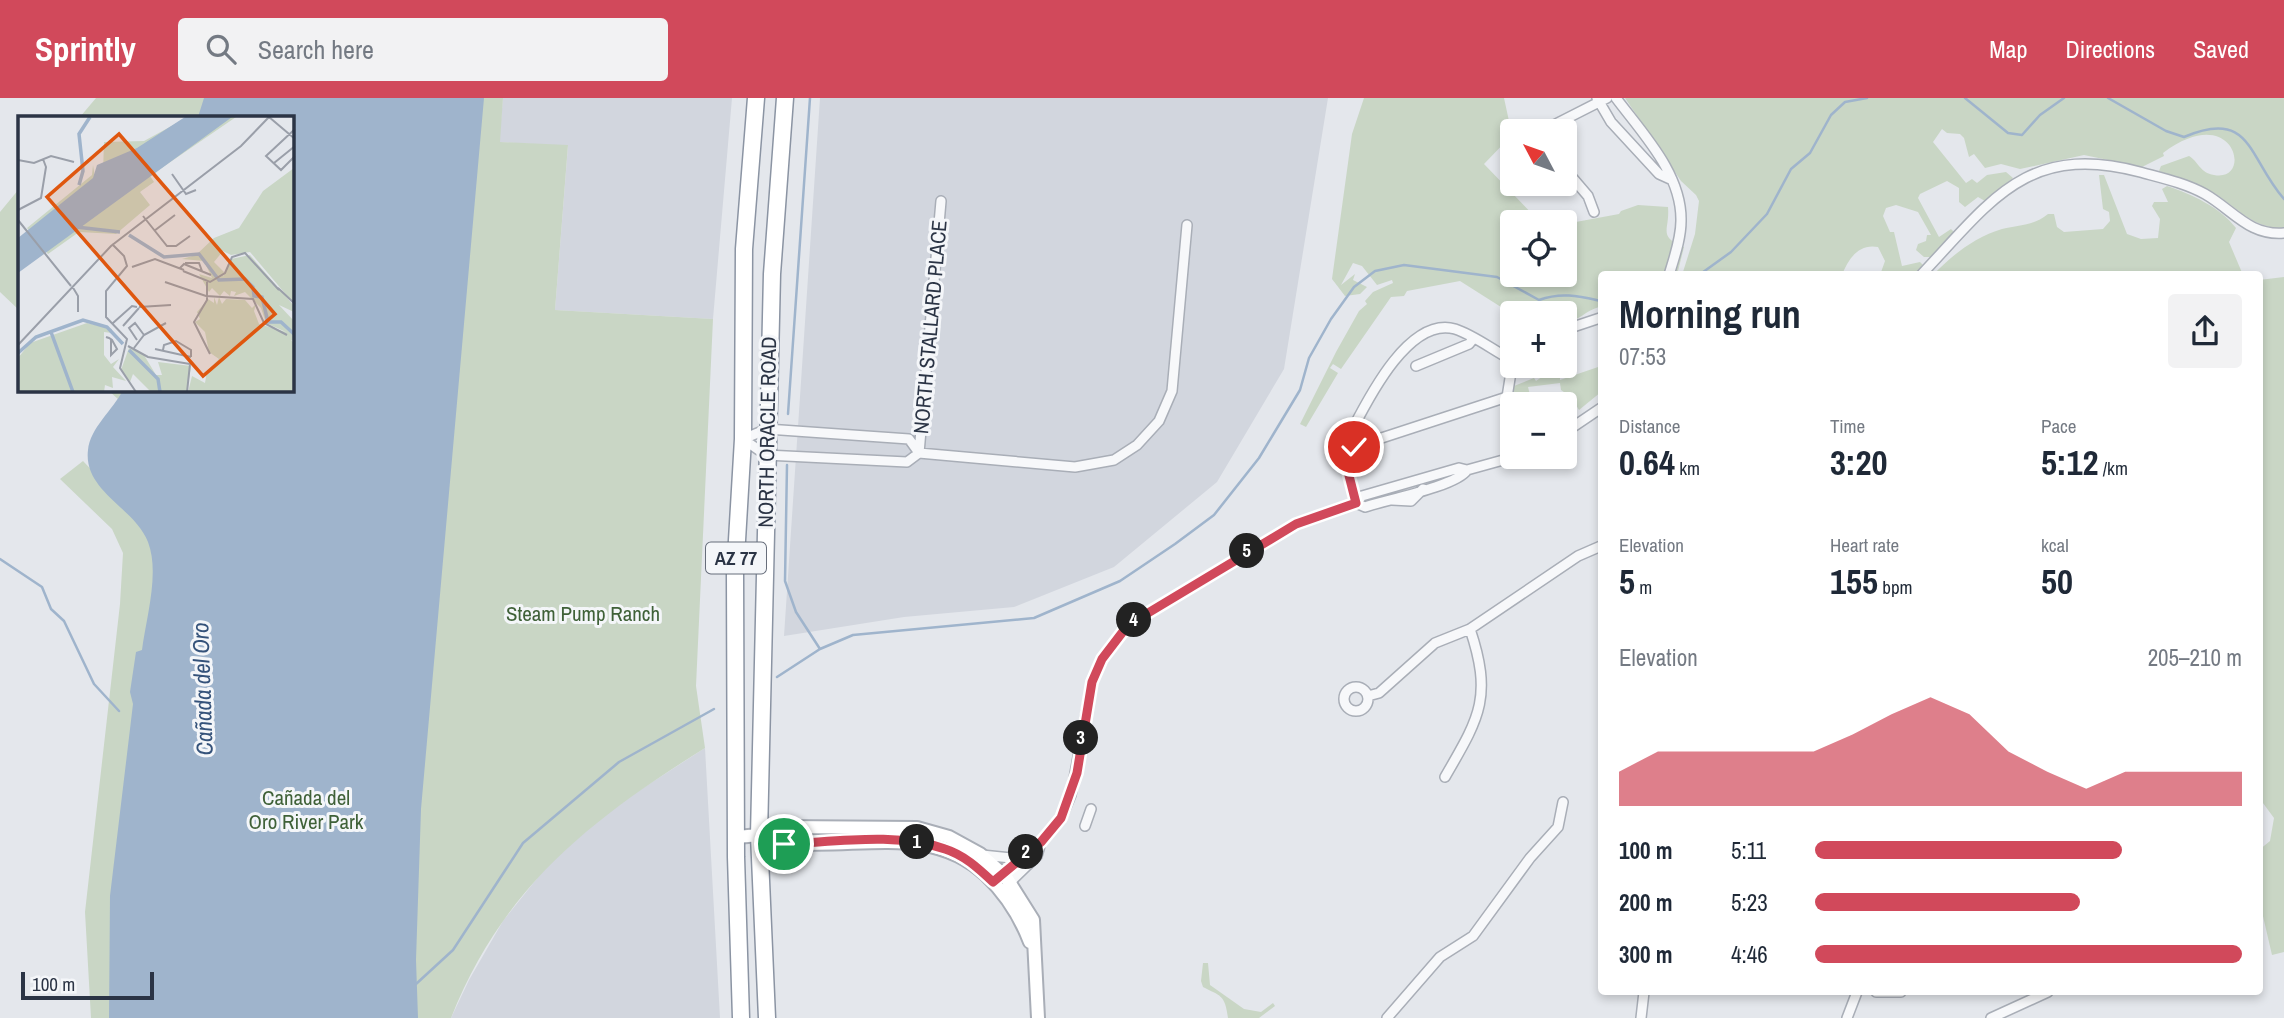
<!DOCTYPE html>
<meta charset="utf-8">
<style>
body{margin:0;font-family:"Archivo Narrow",sans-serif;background:#f2f2f3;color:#1f2937;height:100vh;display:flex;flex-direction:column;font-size:26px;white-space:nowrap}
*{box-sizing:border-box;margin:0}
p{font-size:23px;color:#747a83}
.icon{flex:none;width:38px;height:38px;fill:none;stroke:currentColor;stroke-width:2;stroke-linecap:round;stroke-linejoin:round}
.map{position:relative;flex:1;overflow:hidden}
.details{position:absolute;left:1598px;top:173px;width:665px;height:724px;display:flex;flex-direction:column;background:#fff;border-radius:7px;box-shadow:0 4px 10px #0003}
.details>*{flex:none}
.needle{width:46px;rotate:311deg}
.tools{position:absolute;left:1500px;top:21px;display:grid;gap:14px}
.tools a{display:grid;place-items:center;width:77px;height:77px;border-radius:7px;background:#fff;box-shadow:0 4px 10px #0003;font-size:35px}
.scale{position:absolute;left:21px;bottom:18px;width:133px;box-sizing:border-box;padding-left:7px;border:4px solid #2b3445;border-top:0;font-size:19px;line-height:24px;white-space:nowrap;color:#2b3445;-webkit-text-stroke:5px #f4f6f9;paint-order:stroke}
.pin{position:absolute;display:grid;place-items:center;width:60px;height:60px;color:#fff;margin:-30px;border:4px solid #fff;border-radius:50%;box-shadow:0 2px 7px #0007}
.km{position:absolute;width:35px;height:35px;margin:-18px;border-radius:50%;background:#222;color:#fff;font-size:19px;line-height:35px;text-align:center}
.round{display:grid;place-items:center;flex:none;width:74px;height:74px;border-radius:7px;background:#f2f2f3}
.head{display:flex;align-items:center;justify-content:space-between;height:119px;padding:0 21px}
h1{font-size:38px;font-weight:700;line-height:52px}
.metrics{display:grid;grid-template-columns:repeat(3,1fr);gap:10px;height:119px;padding:7px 21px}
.metrics div{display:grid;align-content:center}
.metrics b{font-size:35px;font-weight:700}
.metrics small{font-size:19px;font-weight:400}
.metrics p{font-size:19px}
.chart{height:196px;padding:14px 21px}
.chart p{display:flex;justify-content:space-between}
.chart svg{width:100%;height:126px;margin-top:7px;fill:#d1495b;opacity:.7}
ul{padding:0 21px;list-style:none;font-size:23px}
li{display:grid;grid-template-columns:112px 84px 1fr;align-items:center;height:52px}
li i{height:18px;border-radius:9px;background:#d1495b}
header{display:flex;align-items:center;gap:42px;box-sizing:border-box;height:98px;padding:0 35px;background:#d1495b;color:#fff}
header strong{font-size:33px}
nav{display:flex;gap:38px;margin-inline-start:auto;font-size:24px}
.search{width:490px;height:63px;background:#f2f2f3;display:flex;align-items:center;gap:18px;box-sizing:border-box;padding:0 24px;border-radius:7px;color:#747a83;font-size:26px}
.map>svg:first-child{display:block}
.built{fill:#d2d6de}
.green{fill:#c9d6c5}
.water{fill:#9fb4cc}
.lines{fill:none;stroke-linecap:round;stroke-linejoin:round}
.stream{stroke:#9fb4cc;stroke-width:2.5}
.street-casing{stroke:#a9aeb7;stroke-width:12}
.secondary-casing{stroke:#a9aeb7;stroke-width:16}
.highway-casing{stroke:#8b94a3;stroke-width:19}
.street{stroke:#f7f8fa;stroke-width:9}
.secondary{stroke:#fff;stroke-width:12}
.highway{stroke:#fff;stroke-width:16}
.route-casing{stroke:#fff;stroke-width:14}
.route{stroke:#d1495b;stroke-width:9}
.labels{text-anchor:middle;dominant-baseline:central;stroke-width:6;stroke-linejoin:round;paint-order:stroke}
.shield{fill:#f4f6f9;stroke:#676e7b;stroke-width:2}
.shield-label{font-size:19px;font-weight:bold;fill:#2b3445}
.street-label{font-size:21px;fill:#2b3445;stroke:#f4f6f9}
.park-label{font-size:21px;fill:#3f6138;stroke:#f4f6f9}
.water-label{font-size:23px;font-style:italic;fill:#34527a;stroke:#f4f6f9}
.inset-river{fill:none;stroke:#9fb4cc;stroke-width:3.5}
.inset-road{fill:none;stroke:#9a9fa9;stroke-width:2}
.view{fill:#df570f;fill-opacity:0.15;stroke:#df570f;stroke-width:3.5}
.inset-edge{fill:none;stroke:#2b3445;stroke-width:3.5}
</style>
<header>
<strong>Sprintly</strong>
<div class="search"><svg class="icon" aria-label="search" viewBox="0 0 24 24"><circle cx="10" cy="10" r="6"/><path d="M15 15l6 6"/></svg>Search here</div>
<nav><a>Map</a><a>Directions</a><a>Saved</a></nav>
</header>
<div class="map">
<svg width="2284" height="920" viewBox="0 0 2284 920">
<rect width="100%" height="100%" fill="#e4e7ec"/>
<!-- built -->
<path class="built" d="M503,0h229l-19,221 -158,-9 13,-164 -69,-4z
M820,0h508l-44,271 -67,113 -103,85 -100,40 -110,10 -120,19z
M705,650l15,270h-269l18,-38 34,-59 44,-55 59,-54z"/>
<!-- green -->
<path class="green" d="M96,0h407l-3,44 68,3 -13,165 158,9 -17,367 9,62c-115,72 -202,139 -254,270h-360l-6,-106 35,-308 3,-51 -11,-24 -52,-50 23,-18 81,84 11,-94 -67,-61h184v-273h-212z
M1364,0h140l8,37 -28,29 56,58h-28v53h52l1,-51 54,-10 2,-3 17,-6 30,2c2,24 -11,29 16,40l-7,28h-76v34l-2,-2c-14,4 -19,13 -34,16l-1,-10 -52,1 -52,-33 -53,10 -3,5 -13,1 -50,72 -8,-5 -3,4 8,5 -32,54 -6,-3 36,-72 23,-41 8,-7 -2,-3 8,-9 20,-9 -1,-3 -15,5 -15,-19 -9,-3 -12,22 14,-11 -2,6 14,7 -7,7 -15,2 -13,-17 20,-145z
M1625,0h659v130c-35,1 -49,-25 -77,-39 -15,-8 -32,-12 -48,-18l2,-5 28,-10c9,5 11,17 25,19 40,8 21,-76 -51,-22l1,3 -22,11 -58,-12 -64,14 -19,-5 -16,4 -11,-14 -5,3 -5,-19 -4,-4 -13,-1 -5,-4 -9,13 33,41 6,-4 5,4 10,-8 19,-3 7,6 -28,23 -7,-4 -13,10 -6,-5v-14l-12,-7 -27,13 -2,4 21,39 12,-8 4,4 -25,24h-6l-8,-7 2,-6 8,-3 1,-6h4l-13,-23 -22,-7 -10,3 -3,8 7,16h4l8,34 18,-4 3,3 -10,10h-33l5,-14 -7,-14c-19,-4 -30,12 -36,28h-160l13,-41 4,-33 -3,-6 -15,-14z
M2099,77h5l23,59 14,5 17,-1 2,-19 -8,-13 2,-4h14l-6,-13 5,-3c24,8 53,21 69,42l-7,14 14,33h-310c19,-20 42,-38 69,-46 18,-4 31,-3 46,-15h6l3,13 7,5 39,-3 7,-8 -1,-9 -6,-3z
M19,91v121l-19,-18v-80z
M2284,179v675l-12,3 -13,-56v-49l11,-9 4,-23 -14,-19 -1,-6v-513z
M1601,268v26l-22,18 -8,-13 -10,-7 -1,-7 -32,4 2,8 -8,5 -9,-1 1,-13 20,-8 2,3 10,-7 9,4 1,-4 4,1v5z
M1203,865h5l2,22 34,24 17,3 12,-9 2,3 -16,12h-31c-3,-24 -8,-22 -25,-31l-2,-6z"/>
<!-- water -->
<path class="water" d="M204,0h280l-63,711 -5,151 2,58h-309l1,-122 23,-192 -3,-12 6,-40 6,-2c4,-32 18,-77 6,-108 -13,-34 -65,-51 -60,-92 2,-22 25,-40 35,-60h169v-273h-94z"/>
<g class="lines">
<!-- stream -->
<path class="stream" d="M1965,0l43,35 14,2 18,-20 24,-17
M2108,0l58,33 18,6c68,-29 64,21 100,62
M1699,177l32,-23 36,-38 24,-45 19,-16 21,-38 14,-13 22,-4
M788,316l22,-316
M787,367l-2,116 11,31 24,37
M0,461l42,28 9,22 13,12 30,63 25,27
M777,579l43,-28 33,-14 181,-17 86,-37 55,-37 39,-29 45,-57 41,-68 9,-32 22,-39 23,-32 21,-16 29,-6 93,12 42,23c22,-8 39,-4 62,1
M416,886l37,-34 70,-107 96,-81 95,-53"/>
<defs>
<path id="street" d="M1597,0l14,24 48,52 11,5
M1616,0c27,36 66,76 65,123 0,18 -7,37 -12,54
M1542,33l65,-33
M1564,70l24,28 6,16
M1921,177c70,-74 106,-133 219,-103 22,6 45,11 65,22 28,16 44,42 79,39
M1564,232l36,-12
M1416,268l53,-22 4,-5
M1507,299l5,14
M1351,334c17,-33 58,-116 104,-103 19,6 39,22 57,31
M1564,335l37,-25
M743,341l23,16 141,7 12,-9 156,14 39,-7 23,-15 22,-24 13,-30 15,-166
M743,341l24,-10 142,10 10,14
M919,355l22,-252
M1392,402l19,1 12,-12
M1356,405l-11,-43 9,-13 153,-50 5,-31
M1356,405l9,4c21,-7 92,-21 102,-37
M1344 601a12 12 0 1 1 24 0a12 12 0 1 1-24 0Z
M1368,598l11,-3 56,-50 35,-14 108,-73 23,-10
M1445,679c34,-59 48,-79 25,-148
M1085,728l6,-17
M1041,744l20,-23 10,-24 21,-113 10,-23 26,-34 168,-101 60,-21 6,-7 97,-28 8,2 47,-13
M982,757l29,3 9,-3
M998,780l43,-36 -4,14 -30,29
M1876,894h25
M1387,920l53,-61 33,-21 57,-78 28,-31 5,-25
M1641,920l3,-26
M1847,920l10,-26
M1991,920l57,-26"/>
<path id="secondary" d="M759,738c75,24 163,-21 227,39 20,19 34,41 44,67
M737,739l22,-2 24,-8 134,1 32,9 31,17 26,23 27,43 5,98"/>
<path id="highway" d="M741,920l-5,-161 -1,-283 8,-135 1,-190 12,-151
M767,920l-8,-183 13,-561 13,-176"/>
</defs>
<!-- street casing -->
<use href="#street" class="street-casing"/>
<!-- secondary casing -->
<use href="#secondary" class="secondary-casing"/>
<!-- highway casing -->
<use href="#highway" class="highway-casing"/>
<!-- street -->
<use href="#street" class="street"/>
<!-- secondary -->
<use href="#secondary" class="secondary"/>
<!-- highway -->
<use href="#highway" class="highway"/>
</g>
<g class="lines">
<defs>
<path id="route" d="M784,746c51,-2 112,-12 161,5 19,6 33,19 48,33l48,-40 20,-24 16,-45 15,-91 10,-23 26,-34 168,-101 60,-21 -11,-43 9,-13"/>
</defs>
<!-- route casing -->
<use href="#route" class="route-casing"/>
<!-- route -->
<use href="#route" class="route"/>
</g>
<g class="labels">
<!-- shield labels -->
<rect class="shield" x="706" y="444.5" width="60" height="31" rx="5"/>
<g class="shield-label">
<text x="736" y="460">AZ 77</text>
</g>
<!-- street labels -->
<g class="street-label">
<text transform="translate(930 229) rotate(-85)">NORTH STALLARD PLACE</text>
<text transform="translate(767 334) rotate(-89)">NORTH ORACLE ROAD</text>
</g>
<!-- park labels -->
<g class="park-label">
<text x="583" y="515">Steam Pump Ranch</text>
<text x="306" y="699">Cañada del<tspan x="306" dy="24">Oro River Park</tspan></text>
</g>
<!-- water labels -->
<g class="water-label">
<text transform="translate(202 591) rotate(-92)">Cañada del Oro</text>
</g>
</g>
<!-- overview -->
<g transform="translate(18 18)">
<rect width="276" height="276" fill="#e4e7ec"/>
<path d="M170,1h48l-86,59 4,6 -14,10 10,13 -34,29 -37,-2 -31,22 -21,-26 65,-53 1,-10 2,12 8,-5 1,-30 40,-1zM276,52v136l-44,-52 -19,3 -8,-4 -9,11 10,10 -1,5 8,-18 19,-4 44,51v6l-15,-7 15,16v20l-3,-1 3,3v49h-106l4,-16 13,7 2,-12 12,-12 -10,-7 -4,-20 -10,-10 5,-3 -3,-7 11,-13 6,4v-6l3,8 2,-8 3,7 4,-5 19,1 7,8 4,-4 -2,7 5,13 27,8 -20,-9 -5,-15 -16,-16 -11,4 2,-4 -5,-1 -1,5 -6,-5 -4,5 -8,-8 -3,4 -10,-18 13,4 -8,-17 -22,-2 14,-4 18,-17 25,-10 24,-37zM69,207l25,6v4l-8,-1v23l7,9 8,-5 -6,8 13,14 -14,-4 1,11 -8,-3 -1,7h-86v-34l12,-15zM111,232l15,7 12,20h6l-4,-13 33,4 -4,26h-36l-18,-18 -3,8 -9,-12z" fill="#c9d6c5"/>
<path d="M167,1h47l-214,156v-35l75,-60 4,-13 40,-17z" fill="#9fb4cc"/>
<path class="inset-river" d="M61,69l4,-14 -4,-37 11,-17M58,111l44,5M111,119l35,22 35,-3 20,26 26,-1 8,8 1,9 8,1 6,25h13l14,13M33,216l22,60M111,234l29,29 2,13M0,237l18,-16 47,-17 24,7 16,17"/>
<path class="inset-road" d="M251,1l26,22M277,13l-29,27 15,14 14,-14M0,44l16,3 17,-7 23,6M256,47l21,-17M154,58l14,20 10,-4M0,94l23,-12 5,-31 -3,-8M125,100l24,30h9l14,-10M0,104l53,66M136,115l21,-16M94,128l12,12 3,10 -21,25v26l21,22 -7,29 16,24M167,147h14l3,8M114,151l23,-8 29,11M162,152l4,-4 27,11M165,155l27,11 15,-9 7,-16 13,-4 34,37M147,166l41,14 47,3 11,24 23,12M189,166v18l-13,22 16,32M54,170l6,10v16M260,172l17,16M121,191l32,-2M95,207l19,-17 5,1M105,210l16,-18M88,221l3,1 3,2 5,9 -6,6v-16M119,224l-8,-12 6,-5 9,12M0,229l93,-99 130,-100 28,-29M110,230l20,11 42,7M116,232l10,-13 22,-12M137,233l36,8M145,234l1,-5 12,-4 15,9v7M169,276l3,-28"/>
<path class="view" d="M101,18l156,180 -72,62 -156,-179z"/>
<rect width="276" height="276" class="inset-edge"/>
</g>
</svg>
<div class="tools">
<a><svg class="needle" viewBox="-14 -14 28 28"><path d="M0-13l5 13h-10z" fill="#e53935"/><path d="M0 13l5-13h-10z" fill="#747a83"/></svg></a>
<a><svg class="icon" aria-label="locate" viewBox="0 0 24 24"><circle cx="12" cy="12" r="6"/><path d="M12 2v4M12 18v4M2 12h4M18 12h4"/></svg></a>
<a>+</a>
<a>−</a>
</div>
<div class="scale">100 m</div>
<div class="pin" style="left:784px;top:746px;background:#1e9e55"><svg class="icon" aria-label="arrive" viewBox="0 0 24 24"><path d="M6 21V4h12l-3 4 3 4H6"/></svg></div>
<div class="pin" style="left:1354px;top:349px;background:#d93025"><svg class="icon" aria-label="check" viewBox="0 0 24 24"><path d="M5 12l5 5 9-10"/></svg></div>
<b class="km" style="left:917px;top:744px">1</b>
<b class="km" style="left:1026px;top:754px">2</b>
<b class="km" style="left:1081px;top:640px">3</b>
<b class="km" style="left:1134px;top:522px">4</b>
<b class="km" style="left:1247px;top:453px">5</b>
<section class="details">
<div class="head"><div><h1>Morning run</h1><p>07:53</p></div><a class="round"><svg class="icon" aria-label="share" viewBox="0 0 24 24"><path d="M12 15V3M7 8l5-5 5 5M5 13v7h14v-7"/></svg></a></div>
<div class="metrics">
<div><p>Distance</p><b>0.64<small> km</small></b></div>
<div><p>Time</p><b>3:20</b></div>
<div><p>Pace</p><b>5:12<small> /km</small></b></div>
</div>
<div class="metrics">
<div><p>Elevation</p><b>5<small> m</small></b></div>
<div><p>Heart rate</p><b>155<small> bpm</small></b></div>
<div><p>kcal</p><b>50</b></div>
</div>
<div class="chart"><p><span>Elevation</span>205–210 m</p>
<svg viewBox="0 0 160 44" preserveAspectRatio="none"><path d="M0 44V32L10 25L20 25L30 25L40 25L50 25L60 19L70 12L80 6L90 12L100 25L110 32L120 38L130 32L140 32L150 32L160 32V44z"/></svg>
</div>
<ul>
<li><b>100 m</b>5:11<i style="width:72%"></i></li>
<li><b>200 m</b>5:23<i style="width:62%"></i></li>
<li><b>300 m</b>4:46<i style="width:100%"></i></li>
</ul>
</section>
</div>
